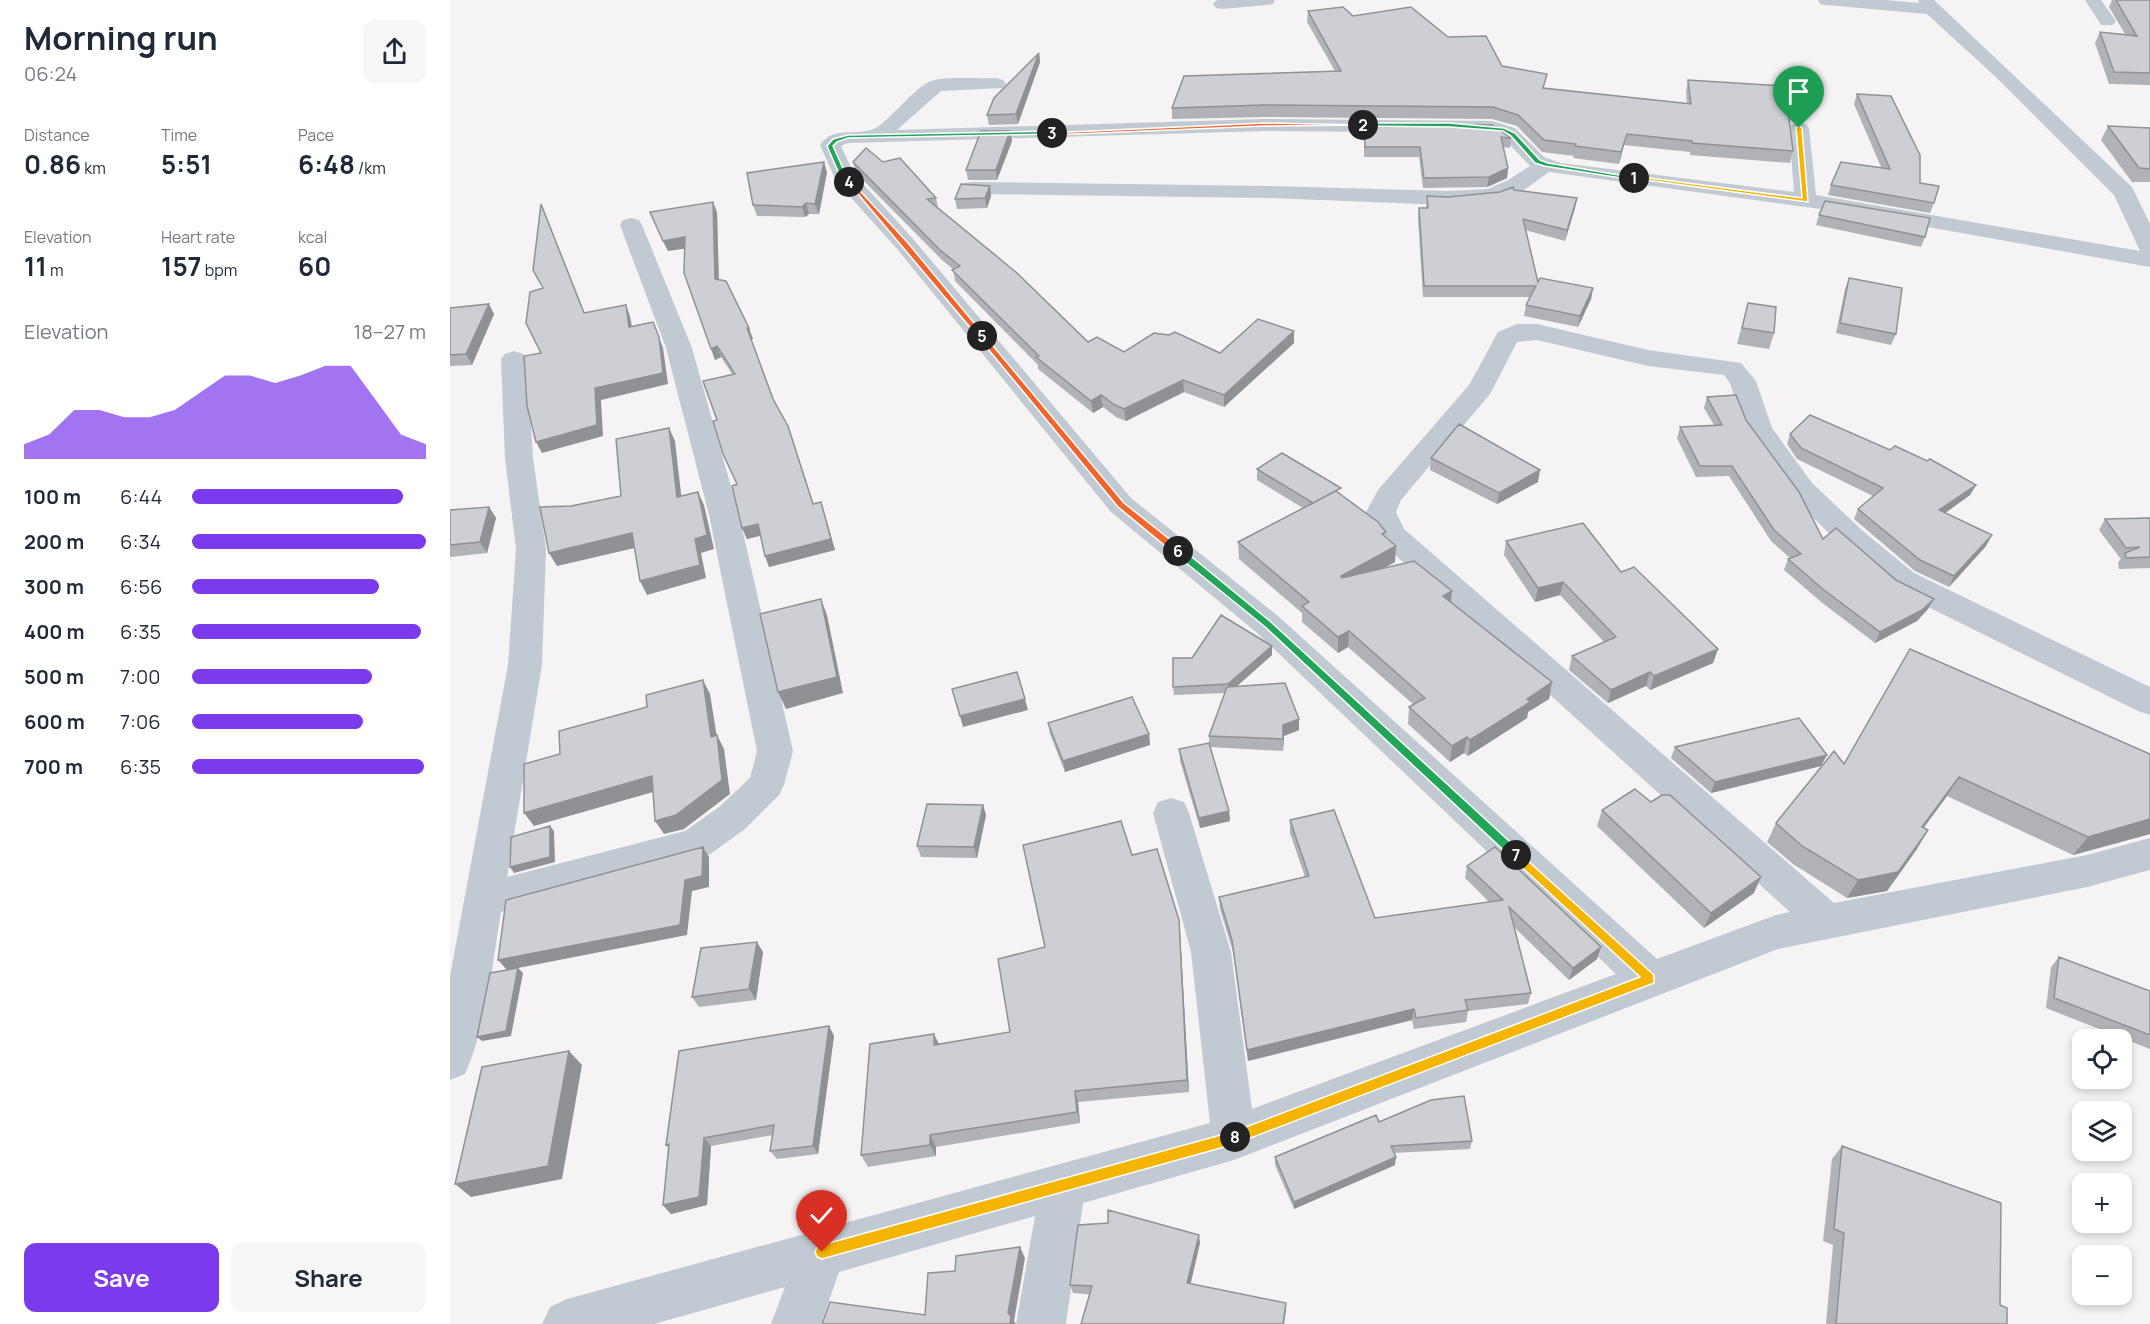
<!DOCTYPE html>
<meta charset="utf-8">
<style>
body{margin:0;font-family:Manrope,sans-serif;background:#f6f6f7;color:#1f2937;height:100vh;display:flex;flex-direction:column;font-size:22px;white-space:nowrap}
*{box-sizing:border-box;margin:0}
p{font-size:20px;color:#747a83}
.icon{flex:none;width:33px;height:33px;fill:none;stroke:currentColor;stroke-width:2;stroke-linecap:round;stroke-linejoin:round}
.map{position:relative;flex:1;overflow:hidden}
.side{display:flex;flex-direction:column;background:#fff;width:450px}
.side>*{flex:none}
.tools{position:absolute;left:1622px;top:1029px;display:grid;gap:12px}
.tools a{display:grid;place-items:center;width:60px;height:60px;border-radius:12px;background:#fff;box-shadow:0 3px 9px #0003;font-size:30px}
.pin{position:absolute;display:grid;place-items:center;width:51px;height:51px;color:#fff;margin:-62px -26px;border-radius:50% 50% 50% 0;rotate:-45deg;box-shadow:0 0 6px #0007}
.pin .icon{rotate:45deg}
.km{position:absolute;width:30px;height:30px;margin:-15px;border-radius:50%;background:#222;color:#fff;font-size:16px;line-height:30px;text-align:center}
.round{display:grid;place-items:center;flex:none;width:63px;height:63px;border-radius:12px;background:#f6f6f7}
.summary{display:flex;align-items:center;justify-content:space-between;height:102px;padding:0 24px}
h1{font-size:33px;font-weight:700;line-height:45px}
.metrics{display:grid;grid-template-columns:repeat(3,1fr);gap:9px;height:102px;padding:6px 24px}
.metrics div{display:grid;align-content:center}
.metrics b{font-size:26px;font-weight:700}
.metrics small{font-size:16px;font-weight:400}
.metrics p{font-size:16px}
.chart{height:168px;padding:12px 24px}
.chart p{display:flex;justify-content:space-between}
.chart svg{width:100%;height:108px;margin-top:6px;fill:#7c3aed;opacity:.7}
.primary-button{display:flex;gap:12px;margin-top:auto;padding:12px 24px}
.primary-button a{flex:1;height:69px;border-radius:12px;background:#7c3aed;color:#fff;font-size:24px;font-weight:700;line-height:69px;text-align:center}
.primary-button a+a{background:#f6f6f7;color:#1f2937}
ul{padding:0 24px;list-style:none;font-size:20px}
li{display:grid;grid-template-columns:96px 72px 1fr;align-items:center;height:45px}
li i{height:15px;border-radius:8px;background:#7c3aed}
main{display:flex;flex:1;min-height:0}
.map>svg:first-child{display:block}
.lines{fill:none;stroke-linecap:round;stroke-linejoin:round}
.minor{fill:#c1cad2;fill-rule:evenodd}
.wall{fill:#b0b2b7}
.shaded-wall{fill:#909195}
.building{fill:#cdcfd5;stroke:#909195;stroke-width:1.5}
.split-1{fill:#f5b400;stroke:#fff;stroke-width:1.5}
.split-2{fill:#22a559;stroke:#fff;stroke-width:1.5}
.split-3{fill:#f0652b;stroke:#fff;stroke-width:1.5}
.split-4{fill:#22a559;stroke:#fff;stroke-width:1.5}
.split-5{fill:#f0652b;stroke:#fff;stroke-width:1.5}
.split-6{fill:#f0652b;stroke:#fff;stroke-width:1.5}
.split-7{fill:#22a559;stroke:#fff;stroke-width:1.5}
.split-8{fill:#f5b400;stroke:#fff;stroke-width:1.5}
.split-9{fill:#f5b400;stroke:#fff;stroke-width:1.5}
</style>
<main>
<section class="side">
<div class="summary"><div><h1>Morning run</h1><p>06:24</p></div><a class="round"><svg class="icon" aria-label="share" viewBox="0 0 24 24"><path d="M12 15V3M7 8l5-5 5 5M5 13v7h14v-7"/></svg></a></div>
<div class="metrics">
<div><p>Distance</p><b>0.86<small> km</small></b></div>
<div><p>Time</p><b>5:51</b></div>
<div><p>Pace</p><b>6:48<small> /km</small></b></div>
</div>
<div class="metrics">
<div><p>Elevation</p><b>11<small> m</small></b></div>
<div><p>Heart rate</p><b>157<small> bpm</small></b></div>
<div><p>kcal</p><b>60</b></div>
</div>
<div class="chart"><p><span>Elevation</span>18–27 m</p>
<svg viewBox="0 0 160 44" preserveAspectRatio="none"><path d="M0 44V38L10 34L20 24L30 24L40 27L50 27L60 24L70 17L80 10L90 10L100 13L110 10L120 6L130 6L140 20L150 34L160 38V44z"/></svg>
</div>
<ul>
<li><b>100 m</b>6:44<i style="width:90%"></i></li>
<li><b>200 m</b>6:34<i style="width:100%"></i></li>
<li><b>300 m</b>6:56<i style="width:80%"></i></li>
<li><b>400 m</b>6:35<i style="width:98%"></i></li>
<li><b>500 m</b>7:00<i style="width:77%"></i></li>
<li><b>600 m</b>7:06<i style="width:73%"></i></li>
<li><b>700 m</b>6:35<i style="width:99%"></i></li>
</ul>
<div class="primary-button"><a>Save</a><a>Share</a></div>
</section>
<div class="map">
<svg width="1700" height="1324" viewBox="0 0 1700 1324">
<rect width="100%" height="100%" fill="#f5f3f3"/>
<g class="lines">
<!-- minor -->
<path class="minor" d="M767,0h58l-2,4 -6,1 -45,4 -6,-1 -3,-4z
M1368,0h68l33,3 -1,-3h16l198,187 18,37v43l-300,-54 -301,-41 -25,18 -25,10 -52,5 -179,-7 -295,-4 -8,-1 -3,-5 3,-5 8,-1 295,4 179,5 41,-2 20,-9 22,-14 -24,-25 -15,-8 -227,-2 -416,12 -7,3 13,28 60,66 217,258 147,118 379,343 119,-44 14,-3 -409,-370 -15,-30 12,-22 91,-105 29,-53 19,-8h20l111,26 93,13 15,18 16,47 40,55 52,49 50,41 236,114v28l-12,-4 -246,-122 -50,-43 -50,-49 -47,-68 -15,-46 -6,-8 -76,-9 -111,-26 -20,2 -27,52 -89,106 -5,12 8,17 430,374 253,-48 63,-17v32l-63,17 -309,62 -544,211 -151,43 -17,121h-50l19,-108 -196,56 -18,52h-50l14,-37 -131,37h-112l8,-17 17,-8 643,-176 -19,-171 -38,-139 5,-11 13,-4 13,4 5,11 42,139 21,157 364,-135 -360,-342 -145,-120 -213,-262 -62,-69 -16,-36c12,-18 32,-10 51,-15 14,-3 43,-43 60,-49 12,-5 50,-2 65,-3l7,2 3,4 -3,4 -62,3 -44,39 367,-11 228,2 23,7 29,29 17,6 233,29 -5,-64 3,-4h14l3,4 7,67 324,56 -26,-56 -115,-115 -72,-66 -101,-9 -6,-1z
M1635,0h16l15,21 -3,4h-12z
M181,218l8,2 3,5 50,123 47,167 54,236 -9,34 -5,10 -34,34 -36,26 -208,57c-9,54 -14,112 -36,162l-15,6v-104l58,-311 8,-116 -11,-91 -4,-99 4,-5 9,-3 9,3 4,5 6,99 13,91 -4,116 -35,212 178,-46 34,-24 31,-29 7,-27 -48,-236 -43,-167 -46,-123 3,-5z"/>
</g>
<!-- wall -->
<path class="wall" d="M1662,0h38v85l-41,-1 -14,-41 5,-11 25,2 -16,-27z
M858,11l45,5 95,21 97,51 142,15 -1,-12 2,-11 105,71 -3,12 -100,-8v-3l-66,-7 -5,19 -46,-6 1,-2 -32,-4 -25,-26 -25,-7 -228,-2 -92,2v-11l163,-37 -28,-49z
M589,53l1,9 -22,62 -29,1 -2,-10z
M1407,94l77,109 -4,10 -102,-18 3,-10 50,-18 -27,-63z
M914,124l147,14 -1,10 -7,-1 5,21 -1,10 -20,9 -64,1 -4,-31h-55z
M1658,126l42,2v54h-18l-31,-42z
M560,131l2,10 -15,39h-29l-2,-10z
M403,162h30l53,36 2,10 150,134 36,10 96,1 74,-22v12l-70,64 -40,-15 -58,29 -10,-4 -13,-10 -10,6 -55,-44v-4l-83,-84 -2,-12 -10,-8 -87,-88z
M377,172l-8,42h-10l-4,3 -48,-1 -4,-11z
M1064,190l63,8 -2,10 -10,33 -40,-11 13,52 55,6 -2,11 -13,28 -54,-11 2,-11 4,-8h-107l-5,-79 1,-10h7l1,-12 21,1 52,-5z
M541,196l-4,12 -30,1 -2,-10z
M200,212h67l2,68 34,59h-2l62,165 8,-2 14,48 -66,17 -9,-31 -13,3 -5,-11 -5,-44 -14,-30 -6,-34 15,-46 -11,-17 -6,3 -30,-112 -17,3z
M1369,215l106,22 -4,10 -105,-22z
M1399,278l47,56 -5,11 -55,-12 9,-44z
M1298,303l26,30 -5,16 -32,-5z
M0,308l44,6 -22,51 -22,1z
M1257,397l39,23 77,119 105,70 -11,12 -42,22 -55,-42 -36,-31 4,-11 2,-1 -19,-17 -42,-65 -33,1 -19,-39 3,-11 34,-2 -10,-17z
M1340,434l100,16 86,35 -6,10 -25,18 41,33 -37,41 -34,-16 -61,-52 4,-10 15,-13 -76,-37 -10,-15z
M981,458l107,24 -41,22 -67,-34z
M807,469l84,25 44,43 10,25 -11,6 68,23 -1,11 101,80 -3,17 -21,13 -1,6 -59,38 -4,-3 -14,9 -42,-38 1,-17 5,-2 -66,-58 -10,6 -36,-31v-9l-63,-54 -1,-17 65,-34 -46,-28z
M39,507l7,11 -9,35 -37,4v-47z
M1700,518v50l-31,1 -1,-6 3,-5h-1l-21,-28 6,-11z
M1056,541l115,31 97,77 -5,14 -63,27 -4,-4 -38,17 -39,-33 3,-14 32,-14 -44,-47 -25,7 -31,-47z
M822,646v9l-36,32 63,32v11l-15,6 -1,15 -73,-4 19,64 1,10 -30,7 -20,-67 -1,-12 30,-3v-10l16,-43 -51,2 -1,-8 19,-29z
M1460,649l240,185 -77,21 -126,-59 -23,31 -7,22 -30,42 -40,7 -54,-34 -26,-22 9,-19 68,-59z
M598,723l101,11 1,11 -85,27 -15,-38z
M1225,747l146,19 -110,27 -40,-35z
M533,805l3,10 -9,43 -56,-1 -4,-11z
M1152,810l152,83 -50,35 -107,-102z
M840,820l85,98 114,-16 -24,-24 2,-12 134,81 -4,12 -28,21 -55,-53 17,66 -3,11 -60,7 -2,11 -52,7 -2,-9 -164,41 -15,-109 -13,-43 -1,-12 86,-20 -15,-44z
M682,855l48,77 9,160 -111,10 2,21 -144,24v9l-68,11 -7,-12 149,-123 35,-85z
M313,952l-7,48 -57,7 -7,-10z
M1609,957l91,34v58l-104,-41 5,-41z
M379,1026l5,10 -16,118 -41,5 -7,-8 3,-16 -62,11 -4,59 -36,9 -8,-9 6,-57 -3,-3z
M929,1122l93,19 -2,8 -76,4 1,12 -101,44 -19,-44v-8z
M1392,1146l158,159 7,19h-181l7,-79 -10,-4 9,-82z
M750,1243l-10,41 96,19v8l-213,-18 -3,-8z"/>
<!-- shaded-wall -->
<path class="shaded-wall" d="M589,53l1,9 -22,62 -2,-10z
M560,131l2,10 -15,39 -1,-10z
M1177,134l-3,11 -5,19 2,-12z
M374,162l3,10 -8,42 -4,-10z
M1058,168l-1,10 -20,9 2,-10z
M540,186l1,10 -4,12 -2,-10z
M1127,198l-2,10 -10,33 2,-11z
M263,202l4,10 2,78 -4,-11z
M356,203l3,11 -4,3 -3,-10z
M91,204l48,120 -5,-11z
M235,237l4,11 -21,3 -5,-10z
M1143,288l-2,11 -13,28 2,-11z
M39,304l5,10 -22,51 -6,-11z
M176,305l4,11 4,22 -5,-11z
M203,322l10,26 5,36 -67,16 2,36 -61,17 -6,-11 59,-54z
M297,328h2l4,11h-2z
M844,331v12l-70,64v-12z
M267,346l4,11 -6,3 -4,-11z
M733,380l1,12 -58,29 -2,-12z
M651,395l2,12 -10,6 -2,-12z
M219,428l6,13 8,70 -6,-14z
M1090,470l-2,12 -41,22 2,-11z
M1526,485l-6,10 -36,26 5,-11z
M248,492l6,13 10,44 -13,4 5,25 -59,17 -7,-14 55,-42z
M371,502l14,48 -66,17 -4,-11z
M39,507l7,11 -9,35 -7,-11z
M308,524l4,11 -15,4 -5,-11z
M182,533l7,14 -82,19 -8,-13z
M1542,535l-6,11 -37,41 5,-11z
M946,546l-1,16 -55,30 1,-16z
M1113,582l-3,13 -25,7 3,-14z
M1002,591l-2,17 -7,-12z
M371,599l6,16 16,78 -57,16 -8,-17z
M1484,599l-6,10 -11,12 -42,22 5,-11z
M899,631l-1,16 -10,6v-16z
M822,646v9l-43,38 -1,-9z
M1268,649l-5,14 -63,27 4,-14z
M1200,672l-4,14 -38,17 3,-13z
M253,680l7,14 9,56 -2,-15 7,14 6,45 -46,35 -20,5 -9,-13 56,-84z
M1102,682l-3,17 -21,13 -1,6 -59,38 2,-16 57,-41z
M575,699l3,11 -65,17 -3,-11z
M849,719v11l-15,6 -1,15v-26z
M699,734l1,11 -85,27 -2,-11z
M1017,737l-3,16 -14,9 2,-16z
M1377,755l-6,11 -110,27 4,-11z
M202,776l8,14 -126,36 -10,-13z
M1509,777l-12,19 -36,49 11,-18z
M533,805l3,10 -9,43 -3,-11z
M779,811l1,10 -30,7 -1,-10z
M1700,819v15l-77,21 15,-18z
M100,826l4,5 1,31 -41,11 -4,-6z
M1478,830l-11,19 -30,42 -40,7 11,-18z
M253,847l6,10v30l-17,4 -5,44 -169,33 5,5 -12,63 -29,5 -5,-4 30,-67 -9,-10 187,-80z
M1311,877l-7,16 -50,35 7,-15z
M729,920l1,12 9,160 -2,-12z
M307,942l6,10 -7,48 -7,-11z
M1151,947l-4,12 -28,21 4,-12z
M964,1009l-2,11 -164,41 -1,-11z
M379,1026l5,10 -16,118 -5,-8z
M484,1034l6,12 -6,-1z
M119,1051l13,14 -20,114 -91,18 -16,-13z
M625,1091l3,11 2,21 -3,-11z
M480,1135l6,12v9l-6,-11z
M254,1138l7,8 -4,59 -36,9 -8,-9z
M946,1157l-1,8 -101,44v-7z
M749,1235l1,8 -11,48 -2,-8z
M570,1247l5,11 -11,63 2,3h-6l-2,-11z
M836,1303v8l-2,13h-1z"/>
<!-- building -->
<path class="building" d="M1666,0h34v73l-36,-1 -14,-40 37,4z
M893,7l10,9 58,-9 37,30 38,-1 16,30 45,8 -4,14 148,16 -3,-24 97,6 8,65 -101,-8v-2l-65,-7 -6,18 -46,-6 1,-2 -32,-4 -26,-25 -25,-8 -229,-2 -92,3 12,-32 157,-5 -33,-60z
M589,53l-23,61 -29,1 7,-17z
M1407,94l34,2 29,59v28l19,3 -5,17 -103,-18 10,-23 49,7z
M914,124l128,1 19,13 -10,-1 7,31 -19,9 -65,1 -4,-31h-55z
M1658,126l42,2v41l-11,-1z
M531,131h29l-14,39h-30z
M416,148l17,14 17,-4 36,40 -9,1 90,74 71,69 9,-5 27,15 30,-19 15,2 6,-3 45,21 38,-34 36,12 -70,64 -41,-15 -59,29 -9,-4 -14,-10 -10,6 -55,-44 3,-1 -87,-86 8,-4 -20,-16 -87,-88z
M374,162l-9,42 -9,-1 -4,4 -49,-2 -6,-32z
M511,184l29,2 -5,12 -30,1z
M1063,187l1,3 63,8 -10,32 -44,-11 15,63 2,-4 53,10 -13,28 -54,-11 10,-19h-112l-5,-78h9l-1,-12 21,1 52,-5z
M1375,201l105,17 -5,19 -106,-22z
M263,202l2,77 11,2 23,47h-2l26,71 15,27 25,78 8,-2 10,37 -66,17 -7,-32 -16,4 -10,-42 5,-2 -14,-30 -10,-33 4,-1 -14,-39 32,-7 -18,-28 -6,3 -27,-76 1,-36 -22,4 -13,-29z
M91,204l43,109 42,-8 3,22 24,-5 6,15 4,36 -68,15 2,37 -61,17 -9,-36 -3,-50 17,-3 -15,-30 4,-31 13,-4 -10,-18z
M1399,278l53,10 -6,46 -56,-11z
M1298,303l28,4 -2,26 -32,-5z
M39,304l-23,50 -16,1v-47z
M1286,395l10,25 53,72 24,47 13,-11 60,52 38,19 -12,11 -42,22 -56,-42 -36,-31 13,-5 -27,-24 -42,-64h-32l-20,-39 42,-2 -15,-28z
M1360,415l80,35 5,-4 32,15 3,-2 46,26 -37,25 53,25 -38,41 -34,-16 -62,-51 25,-21 -82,-40 -11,-14z
M1009,424l81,46 -41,23 -68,-35z
M219,428l8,69 21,-5 9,43 -12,4 5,26 -60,16 -8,-48 -83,20 -9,-46 31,-1 50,-10 -5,-57z
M832,453l59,35 -28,15 -56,-34z
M886,491l42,31 8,10 -4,2 14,12 -55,30 1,2 72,-17 38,30 -9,5 109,86 -25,17 3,3 -60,38 -3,-3 -15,9 -43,-39 16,-9 -76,-67 -11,6 -36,-31 7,-4 -71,-60z
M39,507l-9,35 -30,3v-35z
M1700,518v39l-24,1 -1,-5 15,-6 -14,1 -21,-29z
M1133,523l38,49 13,-5 84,82 -64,27 -4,-4 -39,18 -39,-34 44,-19 -53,-55 -25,6 -32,-47z
M371,599l16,78 -59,15 -18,-78z
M771,615l51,31 -44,38 -55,3v-29h19z
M1460,649l240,105v65l-62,18 -129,-60 -37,50 6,3 -30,42 -40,8 -56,-34 -26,-23 58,-72 10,13z
M567,672l8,27 -65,17 -8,-27z
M253,680l8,57 6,-2 5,45 -46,35 -21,6 -3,-45 -128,37v-49l36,-10 -1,-23 88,-24 -1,-12z
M835,683l14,36 -16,6v14l-74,-3 18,-49z
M682,697l17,37 -86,27 -15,-38z
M1349,718l28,37 -112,27 -40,-35z
M759,743l20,68 -30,7 -20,-69z
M1185,789l16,13 11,-7h8l91,82 -50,36 -109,-103z
M477,804l56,1 -9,42 -57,-1z
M884,810l41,108 128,-18 -36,-34 28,-19 106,100 -28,21 -64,-61 22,86 -66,7 3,10 -52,8 -2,-9 -167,41 -15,-110 -13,-43 90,-21 -19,-56z
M671,821l11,34 25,-6 22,71 8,160 -112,11 2,21 -147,23v10l-69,10 9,-111 64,-10v11l76,-13 -12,-73 47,-12 -22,-102z
M100,826v31l-40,10 1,-30z
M253,847l-1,29 -17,4 -5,45 -182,35 8,-60z
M307,942l-8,47 -57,8 9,-49z
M1609,957l91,34v44l-96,-37z
M68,968l-12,63 -29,6 13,-64z
M379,1026l-16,120 -43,5 4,-26 -70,13 -5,59 -36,8 6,-61 -3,1 13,-94z
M119,1051l-21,115 -93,18 27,-117z
M1014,1096l8,45 -81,5 5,11 -102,45 -19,-45 101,-42 3,7 52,-22z
M1392,1146l159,57 -1,102 7,3v16h-171l8,-91 -10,-4z
M658,1210l91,25 -12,48 99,20 -3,21h-202l11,-38 -22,-1 8,-60 30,-2z
M570,1247l-12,66 3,3 -1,8h-188l8,-22 95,13 3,-42 27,-2 1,-15z"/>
<!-- split-1 -->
<path class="split-1" d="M1349,126l3,2 6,74 -177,-24 3,-2 168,22 -6,-70z"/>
<!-- split-2 -->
<path class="split-2" d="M913,123h87l54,5 11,5 25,27 8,3 89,15 -3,2 -90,-14 -9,-3 -24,-27 -8,-5 -53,-4 -89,-1z"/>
<!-- split-3 -->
<path class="split-3" d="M814,123l102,2 -102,1 -212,9 -3,-2z"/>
<!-- split-4 -->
<path class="split-4" d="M602,131l2,3 -206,4 -11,4 -4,4 13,29 6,7 -3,2 -9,-8 -13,-30 6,-7 15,-4z"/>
<!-- split-5 -->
<path class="split-5" d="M397,181h4l57,62 76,92v3h-5z"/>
<!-- split-6 -->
<path class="split-6" d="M529,335h5l140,168 58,46v5h-7l-57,-47 -139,-169z"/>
<!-- split-7 -->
<path class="split-7" d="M725,549h7l89,73 249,229v7h-8l-248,-232 -89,-72z"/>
<!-- split-8 -->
<path class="split-8" d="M1066,850l138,125v8l-419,161 -4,-2 -2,-5 2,-4 4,-2 405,-154 -128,-119v-7z"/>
<!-- split-9 -->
<path class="split-9" d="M785,1131l5,2 2,4 -2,5 -5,2 -413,115 -5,-2 -2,-5 2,-5 5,-2z"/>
</svg>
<div class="tools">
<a><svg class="icon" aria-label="locate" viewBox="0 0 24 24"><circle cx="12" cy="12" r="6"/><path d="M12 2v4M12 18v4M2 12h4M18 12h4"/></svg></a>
<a><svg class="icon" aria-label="layers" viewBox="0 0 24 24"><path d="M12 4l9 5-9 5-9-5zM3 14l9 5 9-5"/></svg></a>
<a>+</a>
<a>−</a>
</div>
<div class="pin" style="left:1349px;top:128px;background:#1e9e55"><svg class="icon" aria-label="arrive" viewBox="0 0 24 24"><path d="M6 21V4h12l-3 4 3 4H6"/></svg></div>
<div class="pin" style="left:372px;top:1252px;background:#d93025"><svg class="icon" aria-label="check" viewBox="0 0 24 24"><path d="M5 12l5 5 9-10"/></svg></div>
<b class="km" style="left:1184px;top:178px">1</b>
<b class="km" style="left:913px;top:125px">2</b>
<b class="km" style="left:602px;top:133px">3</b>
<b class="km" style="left:399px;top:182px">4</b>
<b class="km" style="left:532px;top:336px">5</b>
<b class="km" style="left:728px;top:551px">6</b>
<b class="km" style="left:1066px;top:855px">7</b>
<b class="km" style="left:785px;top:1137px">8</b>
</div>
</main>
